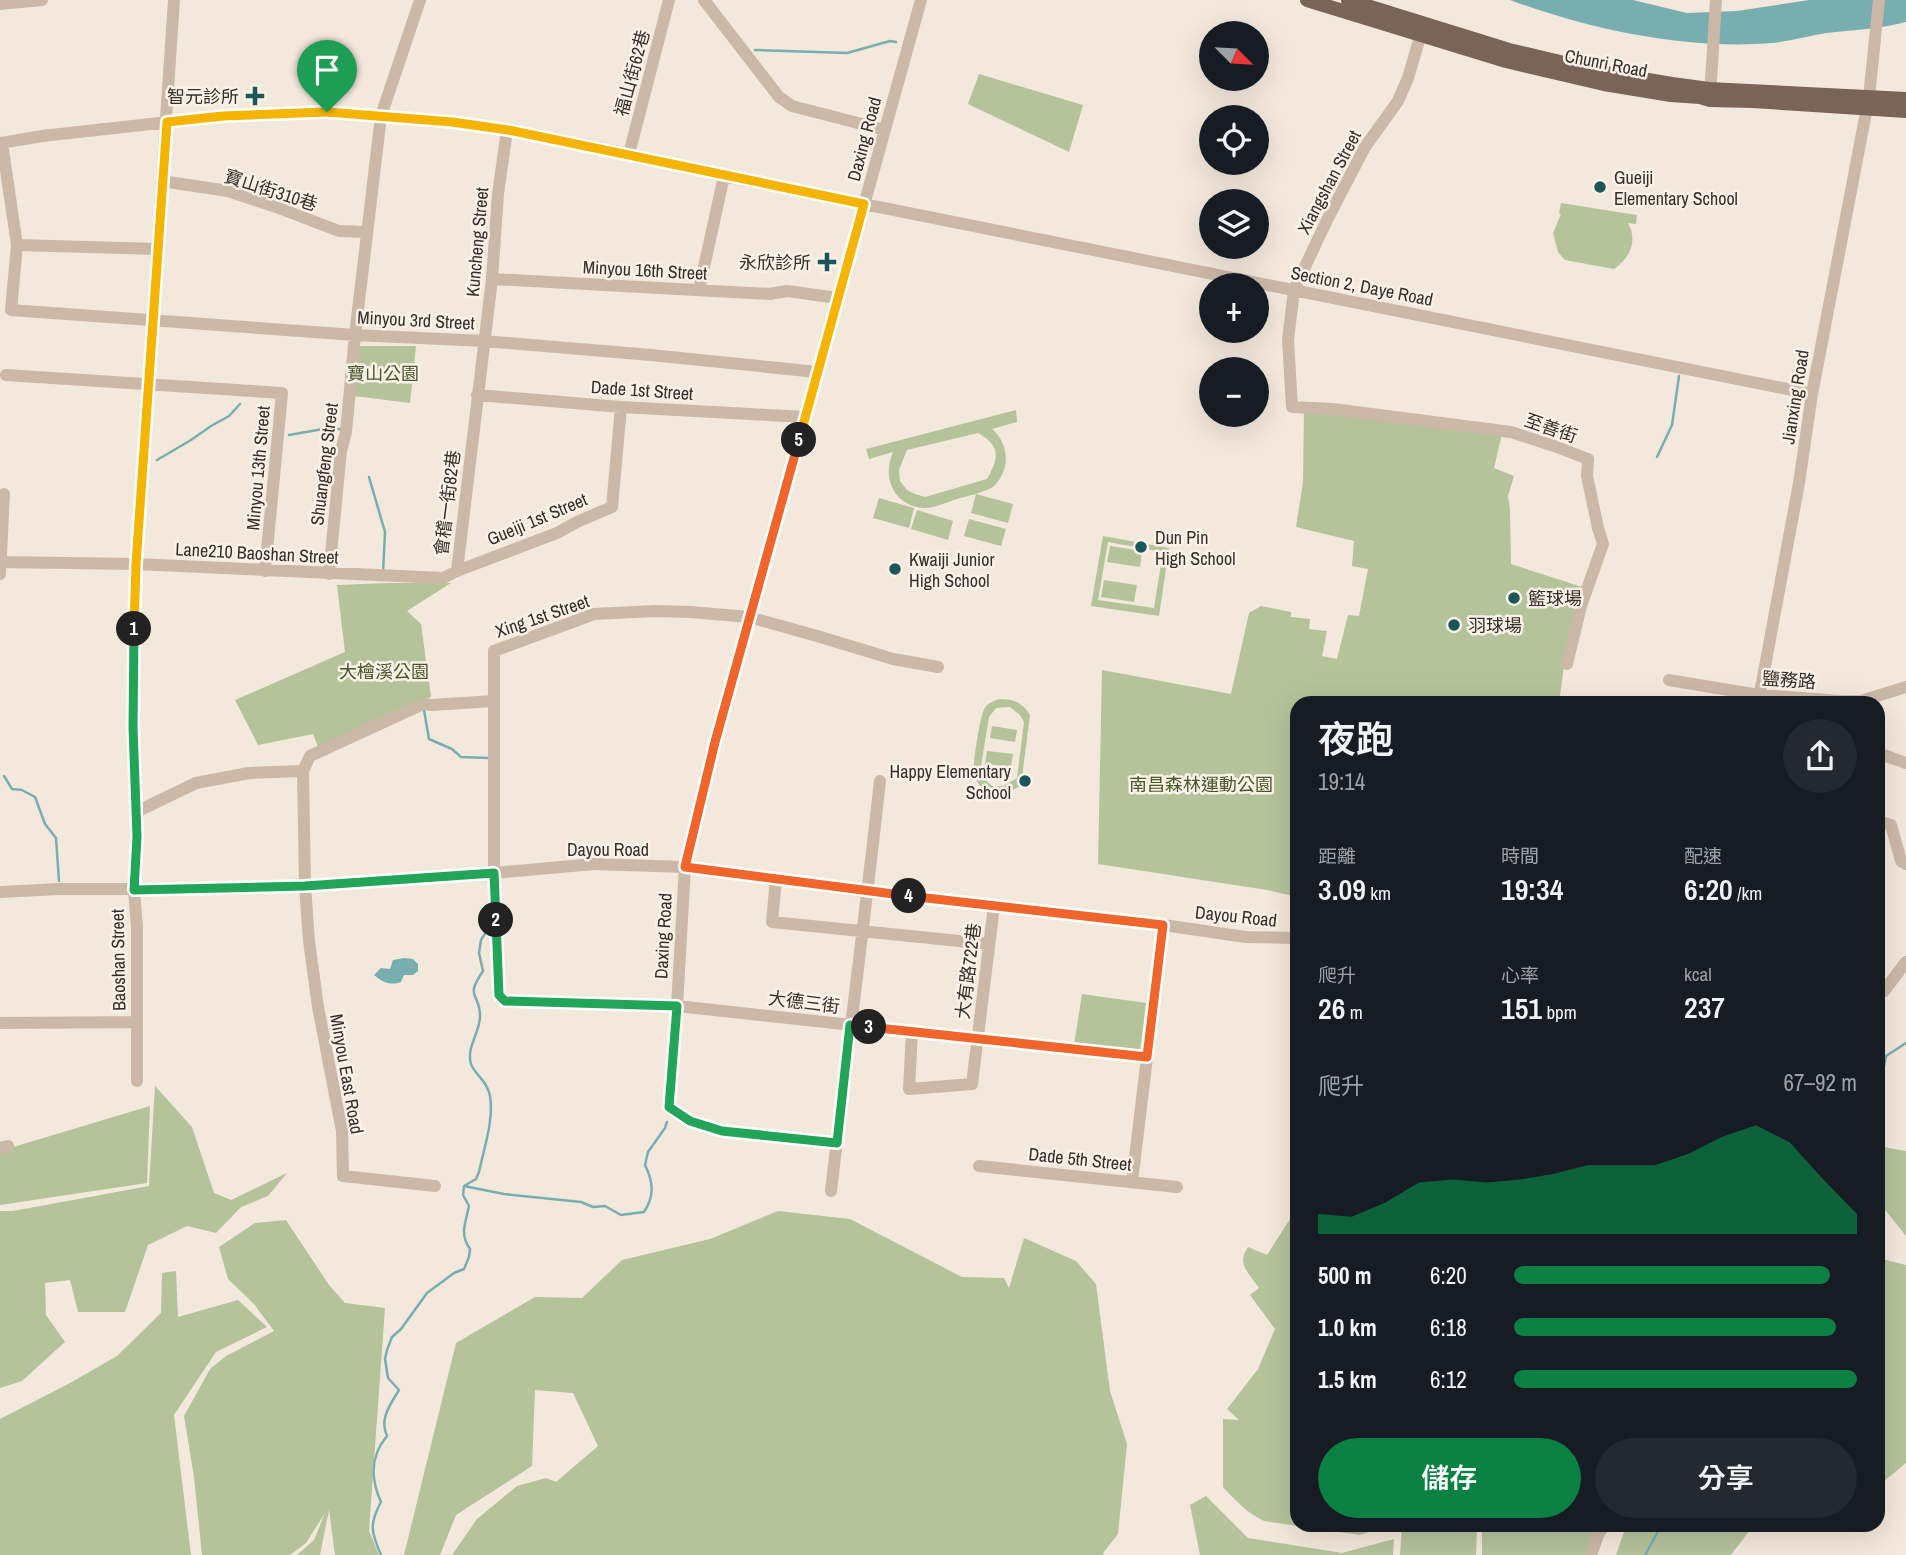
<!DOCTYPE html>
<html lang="zh-TW">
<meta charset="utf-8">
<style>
body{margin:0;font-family:"Archivo Narrow","Noto Sans TC",sans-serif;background:#242831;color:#f1f3f6;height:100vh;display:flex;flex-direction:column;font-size:26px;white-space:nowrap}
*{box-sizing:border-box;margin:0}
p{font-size:23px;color:#9ea1a6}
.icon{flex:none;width:38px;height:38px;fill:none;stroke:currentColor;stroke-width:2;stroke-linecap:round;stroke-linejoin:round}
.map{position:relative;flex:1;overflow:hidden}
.sheet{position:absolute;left:1290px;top:696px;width:595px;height:836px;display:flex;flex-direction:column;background:#171b24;border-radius:21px;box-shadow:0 7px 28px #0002}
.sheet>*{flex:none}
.needle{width:46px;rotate:114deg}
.tools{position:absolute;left:1199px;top:21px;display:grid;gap:14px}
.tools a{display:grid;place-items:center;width:70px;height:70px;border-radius:50%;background:#171b24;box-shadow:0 7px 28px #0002;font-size:35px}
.pin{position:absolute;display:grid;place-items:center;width:60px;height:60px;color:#fff;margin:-72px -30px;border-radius:50% 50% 50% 0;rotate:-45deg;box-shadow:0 0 7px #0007}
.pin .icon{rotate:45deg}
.km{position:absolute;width:35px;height:35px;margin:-18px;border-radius:50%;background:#222;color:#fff;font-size:19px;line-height:35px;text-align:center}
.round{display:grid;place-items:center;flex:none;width:74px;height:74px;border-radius:37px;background:#242831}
.head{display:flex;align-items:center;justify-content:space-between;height:119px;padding:0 28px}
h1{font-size:38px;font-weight:600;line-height:52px}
.stats{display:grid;grid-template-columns:repeat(3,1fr);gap:10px;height:119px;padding:7px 28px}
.stats div{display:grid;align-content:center}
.stats b{font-size:30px;font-weight:600}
.stats small{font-size:19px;font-weight:400}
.stats p{font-size:19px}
.chart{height:196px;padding:14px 28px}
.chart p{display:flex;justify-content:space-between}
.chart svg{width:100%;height:126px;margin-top:7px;fill:#0b8043;opacity:.7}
.button{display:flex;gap:14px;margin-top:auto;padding:14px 28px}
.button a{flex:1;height:80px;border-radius:42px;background:#0b8043;color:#fff;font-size:28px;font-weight:600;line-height:80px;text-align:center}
.button a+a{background:#242831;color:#f1f3f6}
ul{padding:0 28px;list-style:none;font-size:23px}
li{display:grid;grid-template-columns:112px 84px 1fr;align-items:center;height:52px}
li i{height:18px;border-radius:9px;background:#0b8043}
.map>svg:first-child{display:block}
.green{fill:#b5c39b;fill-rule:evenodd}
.water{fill:#79aeb1}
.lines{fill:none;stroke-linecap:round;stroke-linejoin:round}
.stream{stroke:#79aeb1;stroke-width:2.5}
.minor{stroke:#ccb8a7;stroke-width:12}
.major{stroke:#7a6458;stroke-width:14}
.split-1-casing{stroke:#fff;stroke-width:14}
.split-2-casing{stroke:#fff;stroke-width:14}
.split-3-casing{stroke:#fff;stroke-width:14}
.split-4-casing{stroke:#fff;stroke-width:14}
.split-5-casing{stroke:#fff;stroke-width:14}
.split-6-casing{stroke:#fff;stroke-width:14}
.split-1{stroke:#f5b400;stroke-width:9}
.split-2{stroke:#22a559;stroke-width:9}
.split-3{stroke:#22a559;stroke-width:9}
.split-4{stroke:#f0652b;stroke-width:9}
.split-5{stroke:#f0652b;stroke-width:9}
.split-6{stroke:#f5b400;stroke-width:9}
.poi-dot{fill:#1b565b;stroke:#faf2e8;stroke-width:2.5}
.labels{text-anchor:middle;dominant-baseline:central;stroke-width:5;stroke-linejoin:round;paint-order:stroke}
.street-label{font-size:18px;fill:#382d28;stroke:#faf2e8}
.poi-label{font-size:18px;fill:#382d28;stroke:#faf2e8;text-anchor:start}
.park-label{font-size:18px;fill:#46572a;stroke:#faf2e8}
</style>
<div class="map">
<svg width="1906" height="1555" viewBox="0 0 1906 1555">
<rect width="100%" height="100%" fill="#f3e8dc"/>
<!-- green -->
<path class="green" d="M979,74l104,31 -14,47 -101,-48z
M1561,203l76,12 -1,9 -8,-1c10,18 2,35 -14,46l-49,-9 -7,-8 -5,-19 8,-19 -2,-1z
M358,346h58l-6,57 -56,-7z
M1016,410l1,12 -25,7c17,14 19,41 2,57 -7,6 -31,11 -40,14 -9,3 -22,9 -31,8 -30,-3 -41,-31 -30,-56l-24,7 -3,-10zM978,433c23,13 21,25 9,46l-62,18 -10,-3 -8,-4 -7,-9 -1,-11 8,-20z
M1304,412l90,8 108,14 -8,34 20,8 -6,20 2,14 1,54 71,23 -14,50 -9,66 -262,1v193l-30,-7 -169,-26 4,-194 129,24 18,-81 12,-7 30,6v5l19,2 -1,10 18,2 -5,25 15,3 11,-44 11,1 9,-47 -16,-3 2,-25 -58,-14 7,-45z
M976,494l37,10 -5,19 -37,-10z
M879,498l35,10 -5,20 -36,-10z
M917,510l36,11 -5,19 -37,-11z
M969,519l37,10 -5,17 -37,-10z
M1103,536l66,12 -10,68 -68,-10zM1108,542l55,10 -9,56 -56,-8z
M1110,546l32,5 -2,16 -33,-5z
M1104,580l33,5 -3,17 -33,-5z
M388,583h63l-44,28 14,13 10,73 -113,50 -5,-13 -55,11 -23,-45 110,-48 -8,-67z
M1000,699c14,0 23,4 30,16l-9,70c-16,11 -31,17 -43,-2 -1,-2 -4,-8 -4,-10 -2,-7 6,-54 9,-61 2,-8 10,-11 17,-13zM1010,707l10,8 4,7 -7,56 -14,8 -9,1 -7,-5 -6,-16 8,-49 7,-9z
M992,726l25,4 -2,12 -25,-4z
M987,751l26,3 -2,13 -26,-3z
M1082,994l64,9 -6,49 -66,-7z
M155,1086l37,41 22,66 17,7 56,-27 -19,23 -27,11 -25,26 -29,-7 -39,19 -23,67h-47l-8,-32 -25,3 1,32 19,27 -43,39 -22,7v-177h13l136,-25z
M150,1106l-3,77 -147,22v-54z
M1878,1146l28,5v85l-28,-35z
M1297,1208v318h91l-28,9 -96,-14c-17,-8 -28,-20 -41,-34v-68l16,1 -12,-11 31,-40 17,-40 -25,-34 9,-7c-10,-15 -23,-24 -11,-41l19,8z
M778,1211l72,8 112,58 42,1 5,10 15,-50 52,23 20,23 14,107 17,53 -9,90 -15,19 1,2h-652l25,-36 40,-33 29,-8 10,4 42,-36 -25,-53 -38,-3 -3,76 -76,49 -16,40h-36l52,-212 79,-46 47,1 40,-38 88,-21z
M286,1220l43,65 16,18 40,5 -16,223 10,24h-44l-6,-45 -9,45h-23l17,-15 11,-27 -19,30 -16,12h-88l-8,-78 -10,-61 26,-47 16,-13 48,-25 -20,-27 -26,-25 -9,-32 36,-24z
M1878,1258l28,7v198l-28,23v-30l4,-27 -4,-6z
M176,1271l2,46 60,-17 29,27 -51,25 -42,63 17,140h-191v-136l70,-36 47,-27 44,-43 1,-40z
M1206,1496l42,42 94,15 52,-14 -1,16h-193l-10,-50z
M1402,1526h75l-1,29h-76z
M1482,1526h118l-8,29h-110z
M1626,1526h127l-22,29h-115z"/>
<!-- water -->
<path class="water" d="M1510,0h123l54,13 50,-2 72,-11h97v22c-26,7 -53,8 -80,11 -17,3 -35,8 -53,10 -86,7 -182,-13 -263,-43z
M404,958l9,1 5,5v7l-5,4h-9l-3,7c-11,4 -19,0 -27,-7l7,-7 9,1 3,-9z"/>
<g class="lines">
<!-- stream -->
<path class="stream" d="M755,50l92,3 43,-12 6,1
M289,435l34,-6h19
M1657,457l15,-32 7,-49
M157,460l34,-20 20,-14 18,-10 11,-12
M369,477l16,55 -2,41
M424,710l5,29 23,10 9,8 27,1
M4,776l8,13 10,1 13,7 10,27 11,14 3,43
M1878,1088l3,-6 5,-26 20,-13
M464,1186l40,8 77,8 12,5 12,-1 16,9 23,-3c11,-16 9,-31 1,-47l3,-13 17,-24 2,-6
M381,1555c-10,-23 -12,-31 0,-53 -10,-22 -11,-46 6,-66 -8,-17 3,-31 12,-46l-11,-12 -3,-19 2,-9 5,-13 9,-8 26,-36 27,-20 10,-4 5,-12 1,-8c-11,-15 -4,-27 -1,-43l-6,-11 1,-9 12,-7 3,-7c5,-24 15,-52 11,-76 -3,-16 -16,-22 -19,-32 -5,-17 9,-31 9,-48 0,-24 -16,-17 3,-45l-4,-18 2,-13 11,-18
M1645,1555l16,-29"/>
<!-- minor -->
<path class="minor" d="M704,0l75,97 13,9 93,24
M0,4l42,-4
M1423,27l-15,51 -10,23 -33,46 -37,71 -34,72 -6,50 4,67 41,2 178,23 43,14 34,13 -1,17 11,52 5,16 -22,62 -14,58
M1710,97l6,-97
M0,143l42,-7 181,-20 104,-4 125,10 55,8 122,24 95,22 1088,218
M2,143l15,102 -6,65 344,25 129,6 167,14 166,17
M629,154l40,-154
M162,181l66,10 48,16 63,24 28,1
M17,245l141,4
M492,279l278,15 17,-3 51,7
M699,290l25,-114
M6,375l276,18 -17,178
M477,395l144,12 184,10
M0,562l136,2 307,14 14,-7 100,-38 20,-11 35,-15 9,-100
M457,571l35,-292 6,-85 9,-64
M0,574l4,-80
M329,574l12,-123 5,-19 9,-97 26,-219 39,-116
M938,667l-45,-8 -76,-23 -68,-19 -59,-5 -35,-1 -61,3 -100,37v222l5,122 6,6 172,5 470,51
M1669,680l90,15 82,6h20l45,-14
M1758,704l41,-221 13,-89 57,-297 10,-97
M1878,753l28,10
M136,812l60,-29 53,-10 54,-2
M1878,821l13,4 10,36 5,3
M776,879l-4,43 217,22
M0,892l60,-3h161l84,-3 189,-13 100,-9 91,3 184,25 294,33 83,12 51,1
M1878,988l6,3 22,-29
M0,1023l136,-1
M912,1032l-3,57 63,-5 22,-178
M137,1081v-153l-3,-38 3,-53 -4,-110 3,-163 38,-564
M837,1143l-115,-12 -32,-10 -21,-14 8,-101 8,-139 30,-125 206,-742
M0,1148l8,-2
M979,1166l198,21
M1132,1182l31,-257
M435,1186l-92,-10 -1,-45 -24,-124 -9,-66 -4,-55 -2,-115 7,-15 113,-52 9,1 62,-4
M831,1191c16,-137 34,-273 49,-410
M1591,1555l7,-20 6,-9"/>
<!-- major -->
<path class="major" d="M1307,0l199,61 98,23 67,11 29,2 10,3 43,1 153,10
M1348,0l161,50 97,23 66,11 37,5 197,10"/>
</g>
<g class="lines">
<defs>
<path id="split-1" d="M134,629l2,-65 31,-442 56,-6 104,-4"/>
<path id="split-2" d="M134,629l-1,98 4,110 -3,53 171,-4 189,-13 2,47"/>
<path id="split-3" d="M496,920l3,75 6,6 172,5 -8,101 21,14 32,10 115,12 13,-118 19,2"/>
<path id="split-4" d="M869,1027l278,30 16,-132 -254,-29"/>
<path id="split-5" d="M799,440l-84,302 -30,125 224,29"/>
<path id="split-6" d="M327,112l125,10 56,8 356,74 -65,236"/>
</defs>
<!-- split-1 casing -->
<use href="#split-1" class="split-1-casing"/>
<!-- split-2 casing -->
<use href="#split-2" class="split-2-casing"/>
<!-- split-3 casing -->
<use href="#split-3" class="split-3-casing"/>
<!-- split-4 casing -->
<use href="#split-4" class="split-4-casing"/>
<!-- split-5 casing -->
<use href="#split-5" class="split-5-casing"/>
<!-- split-6 casing -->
<use href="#split-6" class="split-6-casing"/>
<!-- split-1 -->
<use href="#split-1" class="split-1"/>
<!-- split-2 -->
<use href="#split-2" class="split-2"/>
<!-- split-3 -->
<use href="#split-3" class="split-3"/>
<!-- split-4 -->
<use href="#split-4" class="split-4"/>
<!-- split-5 -->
<use href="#split-5" class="split-5"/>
<!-- split-6 -->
<use href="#split-6" class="split-6"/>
</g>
<!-- markers -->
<g class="poi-dot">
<path d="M251.5 85.5h7v7h7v7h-7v7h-7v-7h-7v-7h7z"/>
<circle cx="1600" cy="187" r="7"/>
<path d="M823.5 251.5h7v7h7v7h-7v7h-7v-7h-7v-7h7z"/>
<circle cx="1141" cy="547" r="7"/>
<circle cx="895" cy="569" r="7"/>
<circle cx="1514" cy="598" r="7"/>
<circle cx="1454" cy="625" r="7"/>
<circle cx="1025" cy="781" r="7"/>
</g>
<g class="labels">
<!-- street labels -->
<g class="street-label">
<text transform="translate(1606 63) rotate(11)">Chunri Road</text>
<text transform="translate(632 73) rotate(-75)">福山街62巷</text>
<text transform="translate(864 139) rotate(-75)">Daxing Road</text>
<text transform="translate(1329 182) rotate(-62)">Xiangshan Street</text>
<text transform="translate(271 190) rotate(18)">寶山街310巷</text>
<text transform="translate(477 242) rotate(-85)">Kuncheng Street</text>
<text transform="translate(645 270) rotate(3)">Minyou 16th Street</text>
<text transform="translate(1362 286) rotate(11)">Section 2, Daye Road</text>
<text transform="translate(416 320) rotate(3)">Minyou 3rd Street</text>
<text transform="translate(642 390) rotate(4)">Dade 1st Street</text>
<text transform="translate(1795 397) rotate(-81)">Jianxing Road</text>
<text transform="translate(1551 428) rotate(19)">至善街</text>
<text transform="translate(324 464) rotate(-83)">Shuangfeng Street</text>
<text transform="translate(258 468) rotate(-85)">Minyou 13th Street</text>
<text transform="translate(447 503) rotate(-83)">會稽一街82巷</text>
<text transform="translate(537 519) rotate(-23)">Gueiji 1st Street</text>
<text transform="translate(257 553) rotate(3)">Lane210 Baoshan Street</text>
<text transform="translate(542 616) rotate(-19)">Xing 1st Street</text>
<text transform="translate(1789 680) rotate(4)">鹽務路</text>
<text x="608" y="849">Dayou Road</text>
<text transform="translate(1236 916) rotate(6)">Dayou Road</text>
<text transform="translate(663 936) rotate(-87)">Daxing Road</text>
<text transform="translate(118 960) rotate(-91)">Baoshan Street</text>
<text transform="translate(968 971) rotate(-83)">大有路722巷</text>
<text transform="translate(804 1002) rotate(7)">大德三街</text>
<text transform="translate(347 1074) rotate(80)">Minyou East Road</text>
<text transform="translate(1080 1159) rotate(6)">Dade 5th Street</text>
</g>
<!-- poi labels -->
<g class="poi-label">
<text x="239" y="96" text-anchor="end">智元診所</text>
<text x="1614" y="177">Gueiji<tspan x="1614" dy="21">Elementary School</tspan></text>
<text x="811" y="262" text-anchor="end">永欣診所</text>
<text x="1155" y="537">Dun Pin<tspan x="1155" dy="21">High School</tspan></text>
<text x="909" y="559">Kwaiji Junior<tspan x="909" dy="21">High School</tspan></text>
<text x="1528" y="598">籃球場</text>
<text x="1468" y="625">羽球場</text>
<text x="1011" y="771" text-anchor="end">Happy Elementary<tspan x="1011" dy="21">School</tspan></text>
</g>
<!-- park labels -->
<g class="park-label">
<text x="383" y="373">寶山公園</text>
<text x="384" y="671">大檜溪公園</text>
<text x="1201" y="784">南昌森林運動公園</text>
</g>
</g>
</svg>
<div class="tools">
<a><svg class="needle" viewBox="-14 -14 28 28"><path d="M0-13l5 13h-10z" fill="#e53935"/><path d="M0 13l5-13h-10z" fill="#9ea1a6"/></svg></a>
<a><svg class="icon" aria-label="locate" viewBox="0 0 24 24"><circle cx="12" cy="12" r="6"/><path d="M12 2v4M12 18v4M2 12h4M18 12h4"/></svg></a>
<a><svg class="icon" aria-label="layers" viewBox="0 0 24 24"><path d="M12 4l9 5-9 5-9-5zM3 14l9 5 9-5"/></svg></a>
<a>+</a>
<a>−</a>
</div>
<div class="pin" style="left:327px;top:112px;background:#1e9e55"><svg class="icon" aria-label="arrive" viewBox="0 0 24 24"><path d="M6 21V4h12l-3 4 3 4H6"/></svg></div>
<b class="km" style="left:134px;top:629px">1</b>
<b class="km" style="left:496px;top:920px">2</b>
<b class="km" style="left:869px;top:1027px">3</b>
<b class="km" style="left:909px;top:896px">4</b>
<b class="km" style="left:799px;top:440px">5</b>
<section class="sheet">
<div class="head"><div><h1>夜跑</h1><p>19:14</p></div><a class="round"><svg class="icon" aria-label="share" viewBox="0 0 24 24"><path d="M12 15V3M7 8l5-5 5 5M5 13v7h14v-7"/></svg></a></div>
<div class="stats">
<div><p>距離</p><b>3.09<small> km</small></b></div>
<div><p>時間</p><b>19:34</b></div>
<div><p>配速</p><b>6:20<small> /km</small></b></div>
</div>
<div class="stats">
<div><p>爬升</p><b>26<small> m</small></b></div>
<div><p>心率</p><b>151<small> bpm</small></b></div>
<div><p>kcal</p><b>237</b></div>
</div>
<div class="chart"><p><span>爬升</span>67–92 m</p>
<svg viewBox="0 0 160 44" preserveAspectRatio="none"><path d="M0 44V37L10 38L20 33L30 26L40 25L50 26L60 25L70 23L80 20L90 20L100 20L110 16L120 10L130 6L140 12L150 25L160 37V44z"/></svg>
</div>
<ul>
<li><b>500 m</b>6:20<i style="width:92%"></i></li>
<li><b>1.0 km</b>6:18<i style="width:94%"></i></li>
<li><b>1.5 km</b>6:12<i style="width:100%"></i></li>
</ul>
<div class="button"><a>儲存</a><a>分享</a></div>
</section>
</div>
